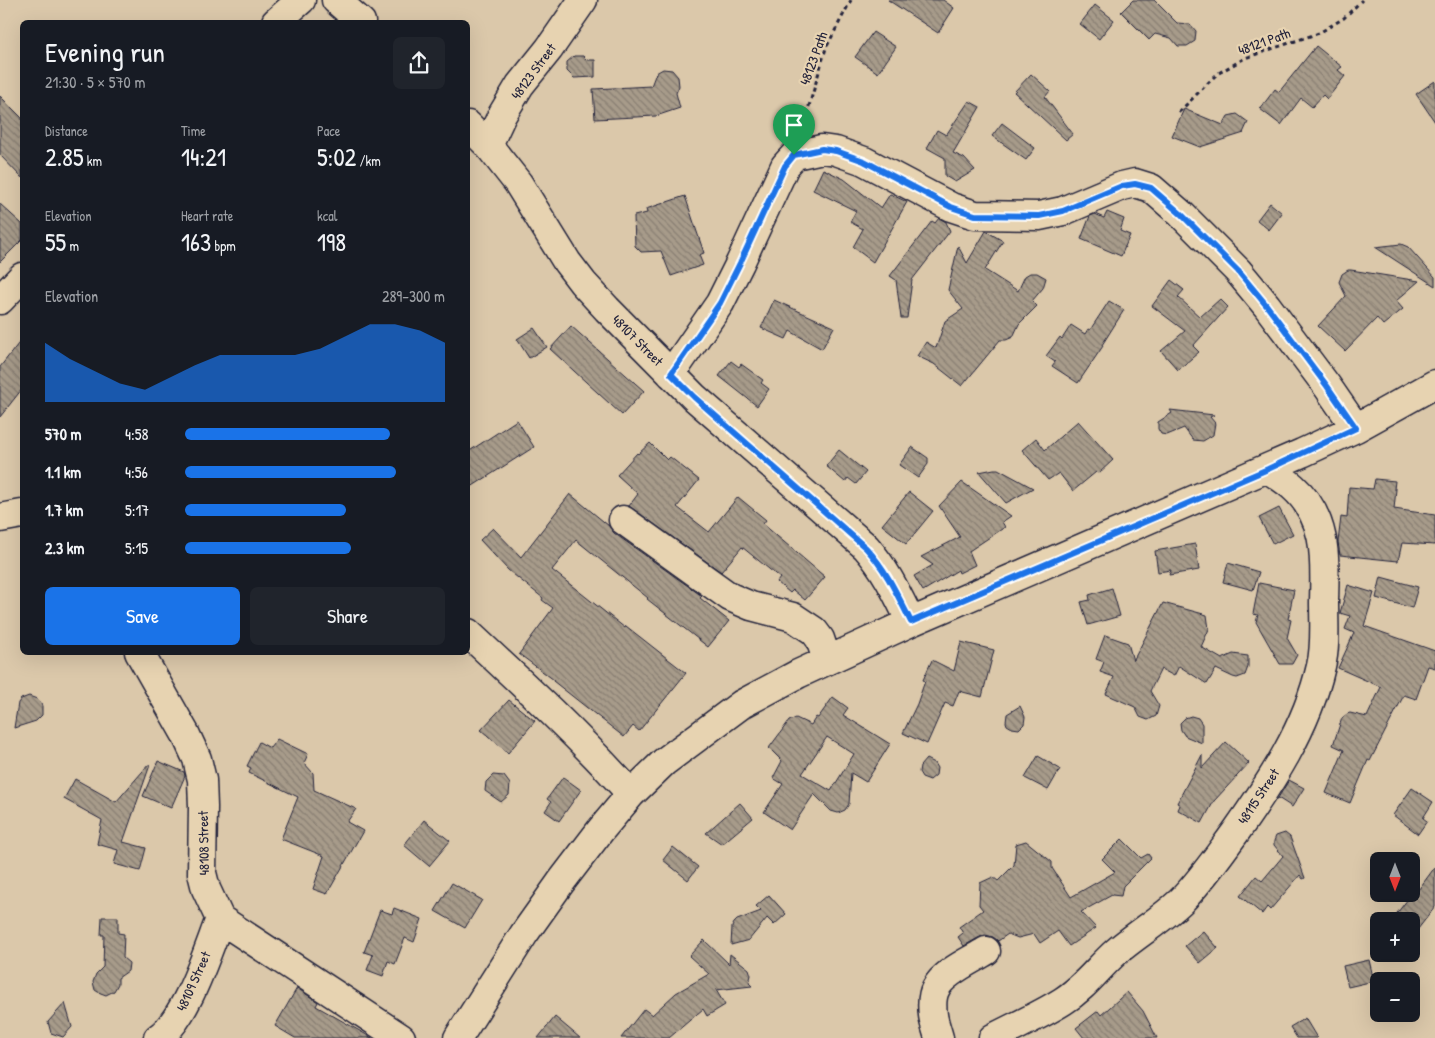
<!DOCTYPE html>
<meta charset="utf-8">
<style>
body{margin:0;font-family:"Patrick Hand",sans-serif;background:#20242c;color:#f1f3f6;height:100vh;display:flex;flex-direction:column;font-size:19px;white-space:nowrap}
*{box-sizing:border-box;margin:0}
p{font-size:16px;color:#9ea1a6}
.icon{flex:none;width:28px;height:28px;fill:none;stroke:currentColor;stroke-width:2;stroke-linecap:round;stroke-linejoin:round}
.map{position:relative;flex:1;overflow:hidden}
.drawer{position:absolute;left:20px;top:20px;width:450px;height:635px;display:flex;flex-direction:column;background:#171b24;border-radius:8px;box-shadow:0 5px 20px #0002}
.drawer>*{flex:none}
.needle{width:32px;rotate:180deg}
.fabs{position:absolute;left:1370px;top:852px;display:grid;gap:10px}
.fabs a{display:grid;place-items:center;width:50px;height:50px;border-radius:8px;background:#171b24;box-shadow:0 5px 20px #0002;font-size:25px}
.pin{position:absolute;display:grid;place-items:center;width:42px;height:42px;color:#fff;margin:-51px -21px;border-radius:50% 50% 50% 0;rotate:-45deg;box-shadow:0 0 5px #0007}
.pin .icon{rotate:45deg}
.round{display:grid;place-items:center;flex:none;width:52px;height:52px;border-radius:8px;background:#20242c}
.headline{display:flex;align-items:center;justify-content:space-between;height:85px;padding:0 25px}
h1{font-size:28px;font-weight:600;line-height:38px}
.figures{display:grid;grid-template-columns:repeat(3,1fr);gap:8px;height:85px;padding:5px 25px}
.figures div{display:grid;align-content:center}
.figures b{font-size:25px;font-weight:600}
.figures small{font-size:14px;font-weight:400}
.figures p{font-size:14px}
.chart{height:140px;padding:10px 25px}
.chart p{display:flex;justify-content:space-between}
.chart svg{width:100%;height:90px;margin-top:5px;fill:#1a73e8;opacity:.7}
.primary-button{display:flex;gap:10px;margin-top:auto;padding:10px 25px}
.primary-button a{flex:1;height:58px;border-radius:8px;background:#1a73e8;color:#fff;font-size:20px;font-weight:600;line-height:58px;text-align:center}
.primary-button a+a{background:#20242c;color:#f1f3f6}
ul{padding:0 25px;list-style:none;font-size:16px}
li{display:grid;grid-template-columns:80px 60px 1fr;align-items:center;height:38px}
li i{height:12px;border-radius:6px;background:#1a73e8}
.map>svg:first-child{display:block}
.building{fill:url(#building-back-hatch);stroke:#22223b;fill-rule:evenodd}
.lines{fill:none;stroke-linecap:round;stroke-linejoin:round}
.minor-casing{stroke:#22223b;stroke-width:31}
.path{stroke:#22223b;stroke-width:3;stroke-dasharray:4 4;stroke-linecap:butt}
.minor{stroke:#e7d3b1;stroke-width:28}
.route-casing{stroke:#fff;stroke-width:10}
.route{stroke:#1a73e8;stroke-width:6}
.labels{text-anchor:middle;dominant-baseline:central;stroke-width:4.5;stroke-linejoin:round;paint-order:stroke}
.street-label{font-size:14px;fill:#22223b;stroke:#e7d3b1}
</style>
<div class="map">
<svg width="1435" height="1038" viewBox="0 0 1435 1038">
<defs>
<pattern id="building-back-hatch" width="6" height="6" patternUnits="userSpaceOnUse" patternTransform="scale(1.25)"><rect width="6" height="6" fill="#a79b8a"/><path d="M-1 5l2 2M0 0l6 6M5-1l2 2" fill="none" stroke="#887e72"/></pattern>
</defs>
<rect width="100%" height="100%" fill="#dbc8aa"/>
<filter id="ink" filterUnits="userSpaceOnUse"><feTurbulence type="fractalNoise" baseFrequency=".02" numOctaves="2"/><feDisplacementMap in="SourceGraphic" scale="10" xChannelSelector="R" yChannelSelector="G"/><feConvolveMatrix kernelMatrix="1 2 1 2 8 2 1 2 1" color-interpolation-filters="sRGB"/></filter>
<g filter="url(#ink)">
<!-- building -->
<path class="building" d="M888,0h55l11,8 -16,25z
M1133,0h21l23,23 13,1 6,7 -1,10 -8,5h-9l-7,-8 -16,-4 -6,6 -28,-28z
M1095,5l19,15 -15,19 -19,-15z
M873,32l23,15 -18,26 -23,-16z
M1316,46l26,21 -4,3 7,6 -18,23 -4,-4 -11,12 -11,-9 -20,27 -21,-16 15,-20 4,3z
M574,56h9l4,4h8v17l-21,1 -7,-7v-9z
M663,69l9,1 6,7 1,9 -3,7 4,15 -24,8 -61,3 -2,-30 58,-3 5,-13z
M1031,74l19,17 -5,6 28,37 -7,6 -52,-48z
M1435,81v41l-19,-28z
M0,96l22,22v60l-22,-23z
M969,101l11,6 -27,46 11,5 11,12 -20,12 -10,-6v-18l-18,-10 10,-18 9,5z
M1184,109l39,16 5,-9 9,-2 11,8 -5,11h1l-44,14 -28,-11z
M1002,123l33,25 -9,12 -34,-24z
M823,169l21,10 37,29 9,-14 17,8 -34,60 -20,-15 10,-18 -13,-7 6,-11 -43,-21z
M685,196l19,57 -5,2 4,10 -32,11 -10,-25 -20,1 -6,-6 -1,-30 13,-3 -1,-4z
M1270,203l12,10 -13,17 -12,-10z
M0,204l22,20v16l-22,22z
M1107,212l17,7 -4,12 10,4 -9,21 -40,-17 9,-23 5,-2 9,4z
M939,218l7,4 4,9 -38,49 -5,38h-6l-5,-38 -6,-4 42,-55 3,2z
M986,231l17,10 -18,29 33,21 7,-15 5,-3h7l9,5 -3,10 -11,13 5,5 -18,18 -6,13 -7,3h-6l-38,46 -28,-22 -17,-8 9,-14 10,6 9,-27 18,-12 -15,-19 10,-44 9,17z
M1401,244l7,3 27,30v9l-60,-39z
M1348,270h3l68,11 -23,20 7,8 -20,16 -6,-7 -32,33 -27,-25 28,-30 -7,-14 3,-8z
M1171,280l13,10 -6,7 22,20 20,-18 8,8 -35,39 6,6 -21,18 -17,-19 24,-20 -33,-25z
M774,300l60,27 -12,22 -32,-18 -4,8 -25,-11z
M1109,301l15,9 -22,35 1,1 -25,37 -26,-17 3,-4 -9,-6 14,-19 2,2 9,-14 14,9 3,-5 2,1z
M571,326l73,65 -22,24 -72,-66z
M534,328l13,19 -18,11 -12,-19z
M22,339v50l-22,28v-50z
M731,361l8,6 2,-3 22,16 -2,3 8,6 -12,17 -38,-30z
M1170,410l44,5 -4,2 5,6 -2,12 -10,6 -10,-1 -9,-12 -17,7 -6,-1 -3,-5v-7l14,-9z
M517,420l17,27 -66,42v-37z
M1078,421l35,39 -15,14 -2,-2 -23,19 -14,-18 -11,7 -26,-30 14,-12 9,12z
M650,443l17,17 3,-3 29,23 -22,27 32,25 29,-35 28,23 -3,4 62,53 -20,23 -12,-10 -3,3 -13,-11 3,-4 -38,-31 -21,25 -92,-66 9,-12 -21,-19 20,-22 1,1z
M912,447l16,11v6l-10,14 -19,-13z
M839,450l27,22 -10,12 -8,-6 -3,4 -19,-16z
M994,469h4l35,19 -27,15 -27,-31z
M1375,479l20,2 -1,8h2l-2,20 41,6v30l-33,-2 -4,18 -58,-6 -2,-13 3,-25 6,1 2,-31 24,2z
M962,482l49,34 -9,6 3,5 -36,24 6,14 -16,8 -1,-3 -35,21 -9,-15 19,-11 -12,-8 39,-20 -21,-31z
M909,492l24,19 -27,33 -24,-19z
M570,494l39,32 5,7 88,63 -2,2 29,23 -21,26 -61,-48 1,-1 -72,-58 -24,30 73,58 1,-2 60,47 -47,58 -6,-5 -9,11 -71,-56 1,-1 -35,-26 34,-46 -11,-8 1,-2 -35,-28 -28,-30 13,-12 28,29z
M1279,508l14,26 -20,10 -14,-26z
M1195,544l4,26 -30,5 2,-5 -13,2 -3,-21z
M1228,563l31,9 -6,18 -30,-8z
M1381,577l37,10 -6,21 -36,-10z
M1259,583l35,7 -6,29 3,1 -4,18 10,17 -5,9h-12l-24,-42 2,-7 -5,-1z
M1348,585l26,8 -10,33 71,25v17l-7,-2 -12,33 -12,-4 -34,66 -2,-1 -18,43 -24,-10 18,-43 -11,-5 9,-27 5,-4 3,-1 17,4 14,-30 -43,-19 16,-35 -9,-4 5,-13 -10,-3z
M1112,588l8,28 -32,9 -7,-23 9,-2 -1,-5z
M1163,603l44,12 2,14 -8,18 21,12 11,-5 15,2v11l-3,8 -8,3 -4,-1 -17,-8 -9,15 -28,-18 -5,10 -13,-7 -11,22 9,15 -3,10 -8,4 -8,-3 -5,-10 -29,-13 8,-17 -14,-5 4,-10 -8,-3 9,-24 23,8 5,18z
M961,642l33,8 -12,47 -23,-6 -6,15 -8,-3 -18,41 -24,-11 14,-29 8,-23 -2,-1 9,-20 22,11z
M29,696l8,3 3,3 2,4v9l-6,6 -22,7 4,-25 3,-4z
M833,697l15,11 -5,7 47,29 -24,38 -15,-9 -2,31 -4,6 -7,3 -7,-2 -17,-17 -24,36 -26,-18 19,-28 -10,-6 9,-17 -13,-13 20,-27 7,-3 15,7 5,-8 2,1zM827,737l27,17 -23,37 -29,-17z
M509,700l26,21 -27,32 -27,-23z
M1020,706l5,11 -1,7 -5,5 -7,-1 -5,-3 -1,-3 1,-8z
M1191,716l7,2 4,6v19l-17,-7 -4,-6 -1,-7 5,-5z
M277,739l31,15 -4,9 9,10 1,17 42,19 -9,13 16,9 -36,63 -14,-5 11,-33 -43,-17 17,-42 -49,-24 2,-5 -4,-2 12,-24 11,6z
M1226,742l23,21 -35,38 -12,22 -24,-13 2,-5 -3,-2 25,-48v13z
M1038,756l22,13 -12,21 -23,-12z
M926,759l8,4 3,5 -1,7 -6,5 -8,-3 -3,-5 1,-6z
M158,761l26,11 1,4 -14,32 -28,-12z
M149,764l1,1 -27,77 23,6 -6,23 -26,-7 4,-14 -21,-6 5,-24 -38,-21 11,-20 41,23z
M493,775l11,1 6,8 -1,11 -8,7 -16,-11 1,-9z
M563,777l18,13 -22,31 -14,-10 6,-9 -4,-3z
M1289,780l15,8 -12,19 -14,-9z
M1412,788l21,14 -10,16 4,3 -9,13 -25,-19z
M740,803l13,15 -31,26 -16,-11z
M424,820l26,21 -21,25 -25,-21z
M1285,833l5,4 15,41 -2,1 -3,-4 -30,35 -3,-3 -5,7 -22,-18 16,-20 6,5 21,-25 -9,-11v-4l2,-5z
M1122,839l19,19 7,-4 3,4 -28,28 -2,10 -9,-1 -31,17 15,16 -27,18 -11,-15 -18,12 -6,-9 -16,4 -10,-4 -10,7 -5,-4 -8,-2 -7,3 -14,8 -6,-9 5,-4 -4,-6 24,-17 -4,-5 1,-22 13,-6 5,4 16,-16 2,-21 10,-3 26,21v6l19,29 44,-25 -13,-13z
M673,847l25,20 -10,13 -25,-20z
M1435,867v40l-24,31v-17h-20l20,-26 2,2z
M452,883l30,17 -17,28 -30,-17z
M769,895l17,19 -12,11 -7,-7 -18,22 -18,5 1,-18 2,-4 3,-3 24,-9 -5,-5z
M394,908l28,11 -8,23 -9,-4 -10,26 -7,-3 -5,15 -16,-6 6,-15 -9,-3 16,-42 12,4z
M102,917h16v16l6,1 -1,24 6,5 -1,8 -10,7v6l-4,7 -8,4 -8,-3 -3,-2 -2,-8 3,-8 7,-7 1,-32h-3z
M1203,931l15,17 -18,15 -15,-17z
M704,940l25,24 1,-10 19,15 2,6 -2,8 3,3 -36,4 9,15 -18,11 -4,-7 -34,29h-48l23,-29 8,6 24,-22 33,-19 -20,-18z
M1369,960l5,21 -26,6 -5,-21z
M297,988l21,14 -2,4 56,32h-77l-20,-12z
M1127,992l16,19 14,27h-73l-8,-10 22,-17 3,4z
M65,1003l7,24 -9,10 -12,-4 -3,-11z
M555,1017l25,21h-42z
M1305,1018l12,20h-20l-7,-11z"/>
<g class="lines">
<defs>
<path id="minor" d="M336,0l25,22
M276,22l25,-22
M468,125l20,20 30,38 49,79 16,21 24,26 87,88 172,150c21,24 31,47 45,75
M488,145l14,-30 18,-30 29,-36 34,-49
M0,300l22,-23
M671,374l49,-71 20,-40 45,-97 10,-11 27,-6 14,2 28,10 87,46 24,8 64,1 24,-5 59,-25 13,-3 16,5 30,26 57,57 29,35 60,80 29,42
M0,518l22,-4
M623,520l107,77 21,9 42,11 21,14 6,8 7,21
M468,633c56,52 112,104 163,161
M139,652l46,81 12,26 5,21 1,27 -1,66 4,16 14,30 181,119
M158,1038c29,-20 49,-86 62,-119
M458,1038l66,-104 37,-52 39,-51 31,-37 33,-32 78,-58 56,-30 113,-52 391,-169 54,-25 79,-44
M939,1038c-2,-8 -5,-15 -6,-23 -1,-8 -1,-20 3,-27 8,-16 36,-28 50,-37
M993,1038c23,-12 48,-23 70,-37 21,-13 35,-33 53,-49 21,-18 45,-32 65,-51 20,-20 37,-45 54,-68 36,-51 72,-105 86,-167 5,-20 3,-43 3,-64 1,-43 4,-84 -31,-115 -8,-7 -17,-12 -24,-18"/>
</defs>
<!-- minor casing -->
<use href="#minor" class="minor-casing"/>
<!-- path -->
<path class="path" d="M1179,112l38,-38 28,-16 74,-25 25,-15 18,-18
M802,130l24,-82 25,-48"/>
<!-- minor -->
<use href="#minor" class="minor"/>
</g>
</g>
<g class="lines" filter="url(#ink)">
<defs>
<path id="route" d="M822,149l14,2 28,10 87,46 24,8 64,1 24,-5 59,-25 13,-2 16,4 30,26 57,57 29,35 60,80 29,42 -88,41 -357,153c-14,-28 -24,-51 -45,-74l-172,-151 -23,-23 49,-71 20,-40 45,-97 9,-11z"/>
</defs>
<!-- route casing -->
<use href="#route" class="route-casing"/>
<!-- route -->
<use href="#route" class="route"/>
</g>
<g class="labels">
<!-- street labels -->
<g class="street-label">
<text transform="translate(1264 41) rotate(-20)">48121 Path</text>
<text transform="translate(813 58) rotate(-70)">48123 Path</text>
<text transform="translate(533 71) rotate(-54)">48123 Street</text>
<text transform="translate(638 340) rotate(45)">48107 Street</text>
<text transform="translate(1258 796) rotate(-57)">48115 Street</text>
<text transform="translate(203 843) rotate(-91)">48108 Street</text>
<text transform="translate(193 981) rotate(-66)">48109 Street</text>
</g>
</g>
</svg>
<div class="fabs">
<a><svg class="needle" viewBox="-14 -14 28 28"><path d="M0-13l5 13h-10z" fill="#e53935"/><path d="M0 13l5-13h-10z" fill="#9ea1a6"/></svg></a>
<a>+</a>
<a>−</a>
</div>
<div class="pin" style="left:794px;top:155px;background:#1e9e55"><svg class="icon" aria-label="arrive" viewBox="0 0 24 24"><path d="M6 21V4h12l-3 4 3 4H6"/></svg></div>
<section class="drawer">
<div class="headline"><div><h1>Evening run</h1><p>21:30 · 5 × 570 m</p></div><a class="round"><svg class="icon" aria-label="share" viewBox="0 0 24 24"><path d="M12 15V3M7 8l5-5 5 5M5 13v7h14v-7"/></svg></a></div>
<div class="figures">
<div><p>Distance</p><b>2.85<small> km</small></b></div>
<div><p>Time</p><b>14:21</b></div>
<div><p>Pace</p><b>5:02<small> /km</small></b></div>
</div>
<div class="figures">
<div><p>Elevation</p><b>55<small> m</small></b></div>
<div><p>Heart rate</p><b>163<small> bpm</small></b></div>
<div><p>kcal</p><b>198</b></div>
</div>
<div class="chart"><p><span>Elevation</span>289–300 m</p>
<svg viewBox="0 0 160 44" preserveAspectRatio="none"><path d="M0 44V15L10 23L20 29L30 35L40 38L50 32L60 26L70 21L80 21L90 21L100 21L110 18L120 12L130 6L140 6L150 9L160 15V44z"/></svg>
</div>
<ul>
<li><b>570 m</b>4:58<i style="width:79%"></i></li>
<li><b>1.1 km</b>4:56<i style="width:81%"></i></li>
<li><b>1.7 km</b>5:17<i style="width:62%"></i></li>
<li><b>2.3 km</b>5:15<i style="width:64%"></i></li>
</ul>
<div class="primary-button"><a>Save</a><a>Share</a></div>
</section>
</div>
